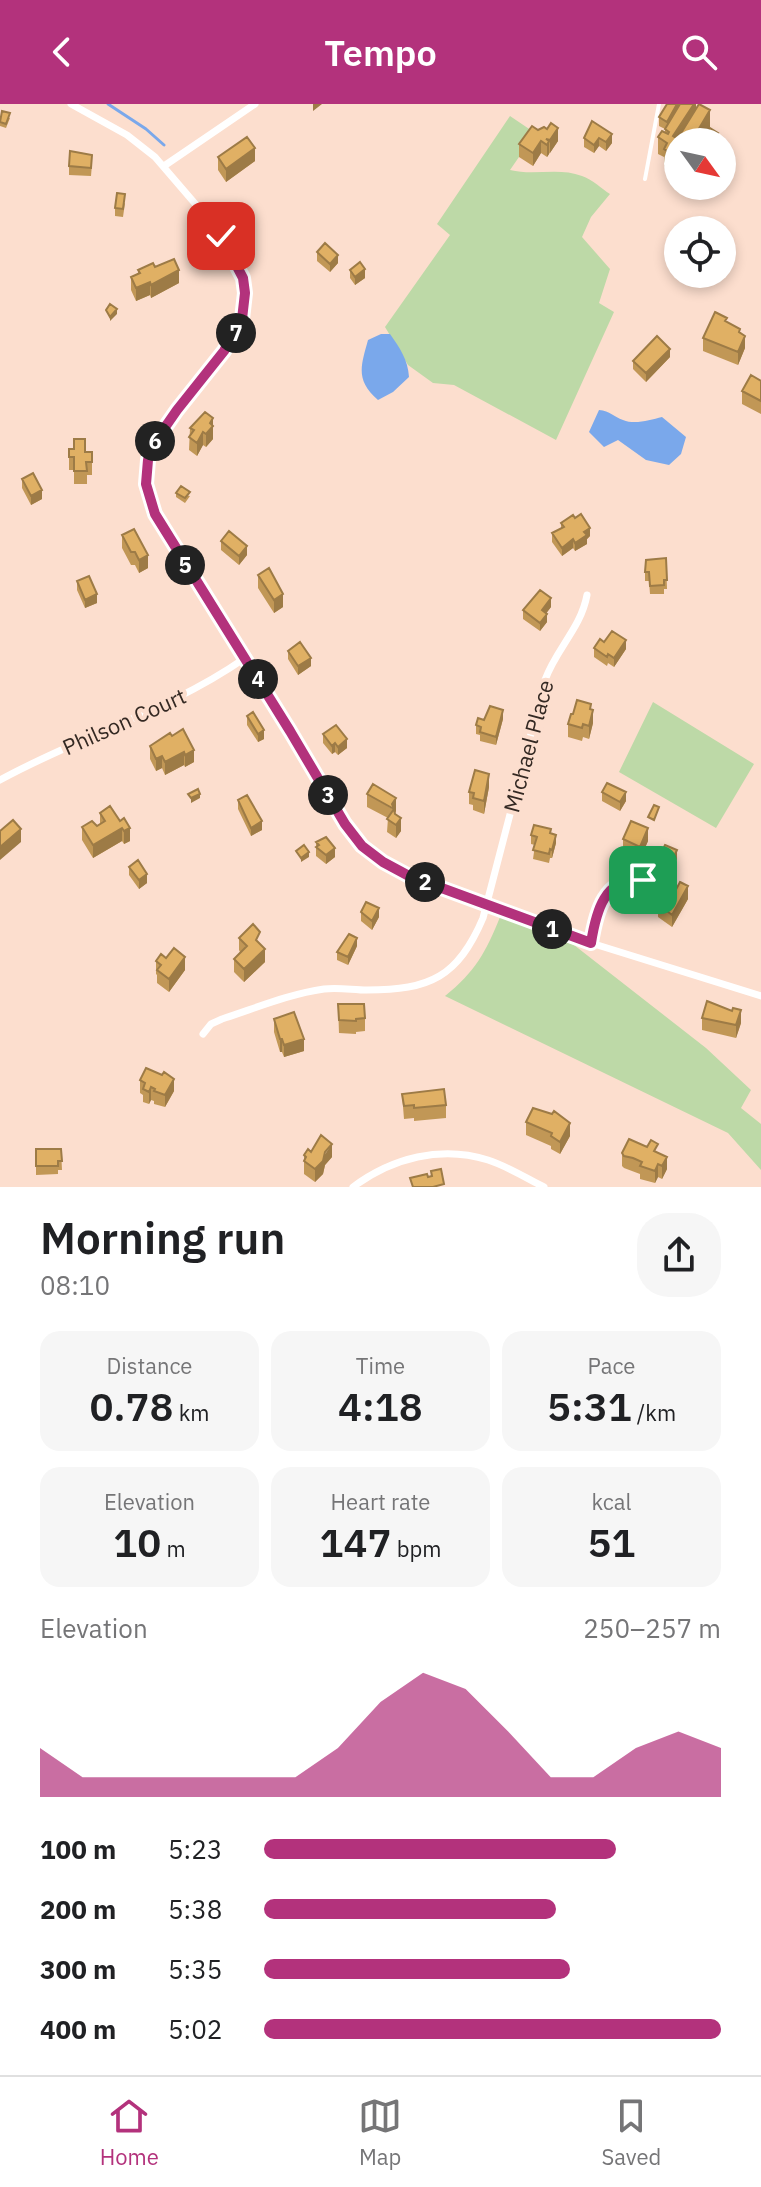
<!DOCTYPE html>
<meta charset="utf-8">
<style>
body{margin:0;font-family:"IBM Plex Sans",sans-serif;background:#f6f6f6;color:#202124;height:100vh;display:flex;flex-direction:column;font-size:30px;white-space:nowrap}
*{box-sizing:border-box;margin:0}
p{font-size:26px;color:#757577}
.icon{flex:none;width:44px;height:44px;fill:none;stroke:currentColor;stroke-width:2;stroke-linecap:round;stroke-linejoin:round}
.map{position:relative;height:1083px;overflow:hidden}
.sheet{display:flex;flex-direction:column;background:#fff;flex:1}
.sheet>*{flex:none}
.needle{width:52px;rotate:123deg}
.fabs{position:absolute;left:664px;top:24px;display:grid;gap:16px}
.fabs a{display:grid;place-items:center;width:72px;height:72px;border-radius:50%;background:#fff;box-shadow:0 4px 12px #0003;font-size:40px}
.pin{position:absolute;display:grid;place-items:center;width:68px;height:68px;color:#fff;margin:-34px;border-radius:16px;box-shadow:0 4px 12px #0006}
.km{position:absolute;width:40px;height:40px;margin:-20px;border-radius:50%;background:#222;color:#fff;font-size:22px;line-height:40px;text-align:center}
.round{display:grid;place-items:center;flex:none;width:84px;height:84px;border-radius:32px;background:#f6f6f6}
.summary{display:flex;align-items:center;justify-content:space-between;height:136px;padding:0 40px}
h1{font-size:44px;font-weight:600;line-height:60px}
.stats{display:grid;grid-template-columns:repeat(3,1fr);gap:12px;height:136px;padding:8px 40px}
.stats div{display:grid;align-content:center;border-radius:20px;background:#f6f6f6;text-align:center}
.stats b{font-size:40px;font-weight:600}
.stats small{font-size:22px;font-weight:400}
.stats p{font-size:22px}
.chart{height:224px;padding:16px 40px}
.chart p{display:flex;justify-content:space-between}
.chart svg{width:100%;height:144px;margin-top:8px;fill:#b3327c;opacity:.7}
ul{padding:0 40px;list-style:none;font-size:26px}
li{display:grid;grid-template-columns:128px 96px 1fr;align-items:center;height:60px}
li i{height:20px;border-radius:10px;background:#b3327c}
header{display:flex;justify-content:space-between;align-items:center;height:104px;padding:0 40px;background:#b3327c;color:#fff;font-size:36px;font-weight:600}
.tab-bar{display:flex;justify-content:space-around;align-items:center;height:112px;border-top:2px solid #e0e0e0;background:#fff;font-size:22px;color:#757577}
.tab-bar a{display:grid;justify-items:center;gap:4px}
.tab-bar .selected{color:#b3327c}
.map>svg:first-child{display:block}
.green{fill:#bdd9a7}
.water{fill:#7aa8eb}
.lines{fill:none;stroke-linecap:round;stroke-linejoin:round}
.stream{stroke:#7aa8eb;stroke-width:3}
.lane{stroke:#fff;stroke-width:4}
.street{stroke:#fff;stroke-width:7}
.wall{fill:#c19756}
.shaded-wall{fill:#9d7b46}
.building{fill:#e0b064;stroke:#9d7b46;stroke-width:2}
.route-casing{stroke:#fff;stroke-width:16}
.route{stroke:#b3327c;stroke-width:10}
.labels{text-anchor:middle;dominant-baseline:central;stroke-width:8;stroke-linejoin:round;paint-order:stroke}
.street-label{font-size:22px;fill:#342923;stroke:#fcdece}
</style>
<header><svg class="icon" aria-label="back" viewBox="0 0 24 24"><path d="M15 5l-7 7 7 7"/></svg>Tempo<svg class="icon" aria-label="search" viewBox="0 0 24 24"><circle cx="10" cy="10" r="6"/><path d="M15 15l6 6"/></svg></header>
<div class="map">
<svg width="761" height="1083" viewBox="0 0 761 1083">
<rect width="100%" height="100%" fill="#fcdece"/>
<!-- green -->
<path class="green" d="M510,12l34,23 -25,18 -9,13c24,6 49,-3 72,6 10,3 20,13 28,18l-19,23 -9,20 28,32 -11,34 15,9 -58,128 -102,-55 -21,-2 -25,-18 -23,-38 65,-92 -13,-11z
M653,598l101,62 -38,64 -97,-56z
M500,813l74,28 132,103 45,42 -10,18 20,16v46l-33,-37 -283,-137c30,-24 41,-44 55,-79z"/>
<!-- water -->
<path class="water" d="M381,230h9c10,14 18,26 19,43l-16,15 -15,8c-23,-20 -17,-34 -10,-60z
M599,306c11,1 15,7 24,10 12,5 27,0 39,-3l24,20 -5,17 -12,11 -23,-5 -28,-20 -14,7 -15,-15z"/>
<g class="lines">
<!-- stream -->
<path class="stream" d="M108,0l38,25 18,16"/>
<!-- lane -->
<path class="lane" d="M645,75l14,-75
M591,839c4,-23 9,-55 36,-63 11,-3 27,1 38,1"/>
<!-- street -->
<path class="street" d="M71,0l56,31 28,22 49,57 33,49 8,30 -3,26 -18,32 -47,59 -25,36 -6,25 4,29 19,39 121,192 64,106 19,19 36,20 182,67 170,53
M164,62l91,-62
M0,676c80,-44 169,-69 245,-122
M203,930l8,-10 11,-5c34,-11 67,-25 102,-30 14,-2 29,1 43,1 63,0 91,-13 116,-72l62,-238c11,-31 36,-52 42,-85
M353,1083c39,-29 88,-42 135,-27 19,6 38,18 56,27"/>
</g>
<!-- wall -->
<path class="wall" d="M679,0v2l17,-2v5l14,18 -9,15h17h-40v24l-7,-4 -2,7 -5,-3v-9l-6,-3v-17l7,-5v-3l-6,-3v-9z
M0,12l10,2 -4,10 -6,-2z
M592,17l20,22 -6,8 -7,-5 -5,7 -10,-6v-9z
M532,22l26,15 -11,16 -6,-4 -8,13 -14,-9v-13z
M218,53l37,4 -29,21 -8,-12z
M92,60l-1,12 -22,-1v-9z
M125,99l-2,14 -8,-1v-8z
M317,148l21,11 -8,9 -13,-11z
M155,163l24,16 -28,15 -1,-3 -14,6 -5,-11v-13l7,-3v-4z
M350,166l15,8 -10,7 -5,-7z
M727,218l13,11 5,15 -7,17 -35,-14v-13z
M670,253l-24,25 -13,-13v-8z
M761,277v33l-19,-10v-13z
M190,324l23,3v8l-7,8 -3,-2 -6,11 -8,-6z
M69,345l23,3v23h-5v9h-13v-14h-5z
M22,375l20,20 -11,6 -9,-17z
M176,389l14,3 -5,7 -9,-6z
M561,419l29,13 -3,3v5l-12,7 -2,-3 -11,8 -10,-14v-9l9,-5z
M122,431l26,33 -9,5 -4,-8h-4l-9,-17z
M221,437l26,14 -8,10 -18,-15z
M666,454l1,31h-3v5h-14l-1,-13h-4v-9z
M258,471l25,32 -9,6 -16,-25z
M77,477l20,22 -12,5 -8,-18z
M551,503l-5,6 1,9 -7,9 -17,-12v-9z
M604,538l22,7 -12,18 -6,-4 -1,3 -13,-9v-9z
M288,547l23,15 -13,9 -10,-16z
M591,605l2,14 -4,16 -6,-2 -1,4 -14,-4v-13l5,-10z
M247,612l17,23 -6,3 -11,-17z
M503,615l-7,26 -16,-4v-6l-4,-1v-9l8,-5z
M170,629l24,29 -9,5 -1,-2 -19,10 -3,-7 -6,3 -6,-12v-13z
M323,630l24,14 -9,7 -3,-3 -3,2 -9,-11z
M489,683l-5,27 -11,-4v-5l-4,-1v-12z
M602,688l24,9 -6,10 -18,-10z
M367,690l29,17 -1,2 6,18 -5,7 -9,-6 1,-14 -21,-11z
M238,696l24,30 -11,6 -13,-27z
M110,702l20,35 -6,3 -2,-3 -29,17 -11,-18v-13l15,-1 3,-2v-11z
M551,729l5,10 -4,15h-2l-1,5 -16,-4 2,-14 -4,-1v-9z
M623,735l25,2 -8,18 -17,-7z
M316,738l19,15 -9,7 -10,-8z
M677,755l-7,15 -12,-6v-8z
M129,763l18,16 -8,6 -10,-14z
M671,795h17l-16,28 -14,-10v-13z
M361,808l18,5 -7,13 -11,-9z
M239,834l21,6 5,18 -21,20 -10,-10v-13l6,-7 -1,-2z
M357,842l-9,19 -11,-5v-8z
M166,854l19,12 -16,22 -12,-9v-8l-1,-1v-13z
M338,900l27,14v13l-9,1v2l-17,-1z
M702,914l39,5 -5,15 -34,-8z
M274,915l30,32 -20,6 -2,-5h-2l-6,-20z
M140,976l34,11 -9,16 -11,-3v-3l-3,-1 -2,4 -6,-2v-7l-3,-2z
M402,990l44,11v13l-32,3v-3l-10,1z
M526,1018l44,14 -10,18 -9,-5v-3l-25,-11z
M36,1045h25l1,21h-4v4l-22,1z
M311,1048l21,5 -7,8 -2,9 -8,8 -11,-8v-19z
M658,1048l9,17 -5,10 -4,-2 -3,6 -15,-4v-5l-16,-6 -2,-2v-13z"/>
<!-- shaded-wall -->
<path class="shaded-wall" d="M313,0h9l-9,7z
M677,0h2v5l-12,21v-8z
M694,0h2v15l-18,19v8l-5,-10z
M710,6v17l-9,15h-10z
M558,24v13l-8,12v-13z
M612,30v9l-6,8v-9z
M599,34v8l-5,7v-8z
M541,37v12l-8,13v-13z
M549,37v13l-2,3v-12z
M671,41v17l-2,7v-17z
M255,44v13l-29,21v-13z
M338,151v8l-8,9v-8z
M365,165v9l-10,7v-8z
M179,166v13l-28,15v-13z
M150,178v13l-14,6v-13z
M117,205v5l-7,7v-4z
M745,232v12l-7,17v-13z
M670,245v8l-24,25v-9z
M213,314v21l-7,8v-13l4,-11z
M203,328v13l-6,11v-13z
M42,386v9l-11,6v-9z
M590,424v8l-3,3v5l-12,7v-8l9,-11z
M573,435v9l-11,8v-8z
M247,442v9l-8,10v-9z
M148,451v13l-9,5v-13z
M97,490v9l-12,5v-8z
M283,490v13l-9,6v-13z
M551,494v9l-9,12v-9z
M547,510v8l-7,9v-8z
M626,536v9l-12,18v-9z
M311,554v8l-13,9v-9z
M503,606v9l-7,26v-8z
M593,606v13l-4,16v-13z
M264,626v9l-6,3v-8z
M347,635v9l-9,7v-8z
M335,639v9l-3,2v-8z
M194,646v12l-9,5v-12z
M184,648v13l-19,10v-13z
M162,652v12l-6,3v-12z
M489,670v13l-5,27v-13z
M626,688v9l-6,10v-9z
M200,690v4l-9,5v-5z
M396,694v13l-2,3 -2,-10z
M401,714v13l-5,7v-13z
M262,717v9l-11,6v-8z
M122,724v13l-29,17v-13z
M130,724v13l-6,3v-13z
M648,724v13l-8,18v-12z
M21,725v13l-21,18v-13z
M556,731v8l-4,15v-8z
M335,744v9l-9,7v-9z
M677,746v9l-7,15v-9z
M309,748v5l-8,5v-4z
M147,770v9l-8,6v-9z
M688,782v13l-16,28v-12z
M379,804v9l-7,13v-9z
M357,834v8l-9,19v-8z
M265,845v13l-21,20v-13z
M185,853v13l-16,22v-13z
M741,906v13l-5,15v-13z
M280,935h2v13h-2z
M304,935v12l-20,6v-12z
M174,975v12l-9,16v-12z
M151,983v13l-2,4v-12z
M570,1019v13l-10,18v-12z
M332,1040v13l-7,8 -2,9 -8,8v-13z
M667,1053v12l-5,10v-13z
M658,1060v13l-3,6v-12z"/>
<!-- building -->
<path class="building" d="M667,0h10l-10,18 -8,-5z
M680,0h14l-21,32 7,5 -2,-3 21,-34 11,6 -19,32h-13v7l-7,-4 -2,7 -5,-3 3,-6 -9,-6 4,-6 6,3 1,-2 -4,-3z
M2,7l8,2 -4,11 -6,-2z
M592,17l20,13 -6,8 -7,-4 -5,7 -10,-7z
M551,19l7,5 -8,12 -4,-1 3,2 -2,4 -6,-4 -8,12 -14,-9 13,-18 6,4 6,-3 3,2z
M710,24l8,5 -6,9h-11z
M247,33l8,11 -29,21 -8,-12z
M70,47l22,4 -1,13 -22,-2z
M117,89l8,1 -2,15 -8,-1z
M325,139l13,12 -8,9 -13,-12z
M174,155l5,11 -28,15 -1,-3 -14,6 -5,-11 9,-4 -2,-3 15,-7 2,4z
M360,158l5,7 -10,8 -5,-7z
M110,200l7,5 -7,8 -4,-7z
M715,208l12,6 -2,3 15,8 -1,3 6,4 -7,16 -35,-14z
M657,232l13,13 -24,24 -13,-12z
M751,271l10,6v20l-19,-10z
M205,308l8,6 -3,5 3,3 -7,8 -3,-2 -6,11 -8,-6 5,-7 -4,-2z
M74,335h11v13h7v10h-6l1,9h-13v-14h-5v-8h5z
M33,369l9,17 -11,6 -9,-17z
M181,382l9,6 -5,6 -9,-5z
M581,410l9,14 -6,4 3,3 -12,8 -2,-4 -11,9 -10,-15 12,-6 -3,-4 12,-8 2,3z
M134,425l14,26 -9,5 -4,-8h-4l-9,-17z
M229,427l18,15 -8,10 -18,-15z
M666,454l1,22h-3v5l-14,1 -1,-14h-4l1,-12z
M269,464l14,26 -9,6 -16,-25z
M89,472l8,18 -12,6 -8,-19z
M540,486l11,8 -9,12 5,4 -7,9 -17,-13z
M612,527l14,9 -12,18 -6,-4 -1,3 -13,-9 6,-9 4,3z
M300,538l11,16 -13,8 -10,-15z
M577,596l14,4 -1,5 3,1 -4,16 -6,-2 -1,4 -14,-4 3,-10h2z
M490,602l13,4 -7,27 -16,-5 1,-5 -5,-2 2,-7 6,2z
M253,608l11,18 -6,4 -11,-18z
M336,621l11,14 -9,8 -3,-4 -3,3 -9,-12z
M183,625l11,21 -9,5 -1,-3 -19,10 -3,-6 -6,3 -6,-13 20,-13 2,3z
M475,666l14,4 -5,27 -11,-3 1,-5 -5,-1z
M607,679l19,9 -6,10 -18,-10z
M373,680l23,14 -4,6 2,5 -27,-15z
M198,685l2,5 -9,4 -3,-4z
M247,691l15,26 -11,7 -13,-28z
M654,701l5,2 -5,13 -6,-3z
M110,702l10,15 4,-3 6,10 -6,3 -2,-3 -29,17 -11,-18 10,-6 5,5 8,-5 -5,-8z
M394,705l1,5 6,4 -5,7 -9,-6z
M13,716l8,9 -21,18v-16z
M631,717l17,7 -8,19 -17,-8z
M534,721l17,4 -1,4 6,2 -4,15 -2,-1 -1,5 -16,-4 4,-13 -6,-2z
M326,733l9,11 -9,7 -10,-8 3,-2 -3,-3z
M304,741l5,7 -8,6 -5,-7z
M665,741l12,5 -7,15 -12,-5z
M138,756l9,14 -8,6 -10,-13z
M680,778l8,4 -16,29 -14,-11 5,-9 8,4z
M366,798l13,6 -7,13 -11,-9z
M253,820l7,8 -4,8 9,9 -21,20 -10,-10 13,-13 -8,-8z
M349,830l8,4 -9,19 -11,-5z
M174,844l11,9 -16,22 -12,-9 4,-5 -5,-4 5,-7 5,4z
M707,897l25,10 1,-3 8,2 -5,15 -34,-7z
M338,900h26l1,14 -9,1v2l-17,-1z
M294,908l10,27 -20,6 -2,-6h-2l-6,-20z
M146,964l16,7 2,-3 10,7 -9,16 -11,-4 1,-2 -4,-2 -2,5 -6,-3 2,-6 -5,-3z
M444,985l2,16 -32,3v-3l-10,1 -2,-12z
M533,1004l19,6 2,-3 16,12 -10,19 -9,-6 1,-3 -26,-11z
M321,1031l11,9 -7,8 -2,9 -8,8 -11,-8 2,-4 -2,-2 4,-6 3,3z
M629,1035l18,8 4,-7 7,4 -4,7 13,6 -5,9 -4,-2 -3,7 -15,-5 2,-4 -9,-4 -9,-2 -2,-3z
M36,1045h25l1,12h-4v5h-22z
M441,1065l3,15 -11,3h-20l-3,-9 17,-4 1,3 4,-1 -1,-5z"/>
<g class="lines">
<defs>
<path id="route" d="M221,132l22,42 2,15 -3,26 -18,32 -47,59 -25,36 -4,14 -2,24 9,30 135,217 55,93 17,22 21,16 26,14 182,67c5,-31 13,-66 52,-63"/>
</defs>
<!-- route casing -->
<use href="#route" class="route-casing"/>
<!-- route -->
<use href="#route" class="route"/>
</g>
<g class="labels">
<!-- street labels -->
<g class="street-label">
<text transform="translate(124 617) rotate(-24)">Philson Court</text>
<text transform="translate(528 642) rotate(-75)">Michael Place</text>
</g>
</g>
</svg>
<div class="fabs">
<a><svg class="needle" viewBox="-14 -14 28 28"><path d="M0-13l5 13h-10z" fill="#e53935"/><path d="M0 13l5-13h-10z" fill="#757577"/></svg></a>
<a><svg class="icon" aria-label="locate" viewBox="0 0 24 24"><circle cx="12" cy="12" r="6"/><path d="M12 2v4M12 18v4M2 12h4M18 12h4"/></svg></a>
</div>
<div class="pin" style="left:643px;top:776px;background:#1e9e55"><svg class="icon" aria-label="arrive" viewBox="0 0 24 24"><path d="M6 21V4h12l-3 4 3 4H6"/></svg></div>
<div class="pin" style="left:221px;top:132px;background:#d93025"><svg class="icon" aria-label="check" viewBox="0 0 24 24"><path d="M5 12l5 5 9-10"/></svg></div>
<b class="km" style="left:552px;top:825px">1</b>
<b class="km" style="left:425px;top:778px">2</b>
<b class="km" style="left:328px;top:691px">3</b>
<b class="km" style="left:258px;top:575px">4</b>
<b class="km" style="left:185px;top:461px">5</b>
<b class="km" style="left:155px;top:337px">6</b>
<b class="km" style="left:236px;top:229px">7</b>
</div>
<section class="sheet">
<div class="summary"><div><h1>Morning run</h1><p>08:10</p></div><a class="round"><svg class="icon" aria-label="share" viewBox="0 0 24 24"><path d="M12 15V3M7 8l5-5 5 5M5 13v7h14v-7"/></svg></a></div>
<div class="stats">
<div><p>Distance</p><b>0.78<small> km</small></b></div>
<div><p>Time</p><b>4:18</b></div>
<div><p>Pace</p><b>5:31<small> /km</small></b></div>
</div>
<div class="stats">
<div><p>Elevation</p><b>10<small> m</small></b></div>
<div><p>Heart rate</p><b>147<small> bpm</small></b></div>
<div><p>kcal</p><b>51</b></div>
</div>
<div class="chart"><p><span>Elevation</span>250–257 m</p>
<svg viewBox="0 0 160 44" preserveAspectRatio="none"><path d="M0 44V29L10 38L20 38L30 38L40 38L50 38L60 38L70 29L80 15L90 6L100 11L110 24L120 38L130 38L140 29L150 24L160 29V44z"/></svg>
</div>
<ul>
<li><b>100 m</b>5:23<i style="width:77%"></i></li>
<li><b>200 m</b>5:38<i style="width:64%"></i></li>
<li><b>300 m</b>5:35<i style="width:67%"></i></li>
<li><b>400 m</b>5:02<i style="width:100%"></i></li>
</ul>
</section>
<nav class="tab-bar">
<a class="selected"><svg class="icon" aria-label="home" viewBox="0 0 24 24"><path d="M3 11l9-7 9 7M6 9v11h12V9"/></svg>Home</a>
<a><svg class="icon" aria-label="map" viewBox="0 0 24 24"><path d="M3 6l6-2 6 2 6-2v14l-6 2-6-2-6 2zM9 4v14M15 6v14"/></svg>Map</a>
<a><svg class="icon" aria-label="saved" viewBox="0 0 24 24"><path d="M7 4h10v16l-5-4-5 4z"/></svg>Saved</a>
</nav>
